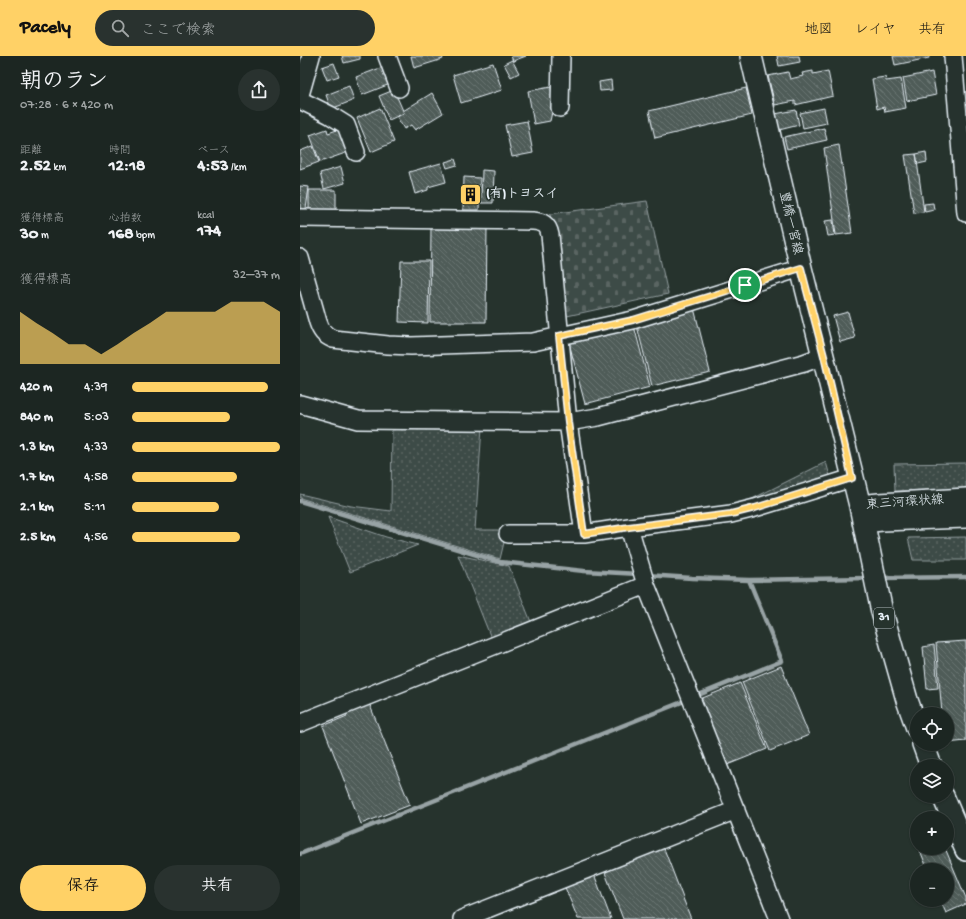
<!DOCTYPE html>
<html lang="ja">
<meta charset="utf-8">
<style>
body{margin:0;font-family:"Gochi Hand","Klee One",sans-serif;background:#29322f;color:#f1f3f6;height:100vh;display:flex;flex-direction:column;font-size:15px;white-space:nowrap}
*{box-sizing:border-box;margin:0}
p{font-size:13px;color:#a0a5a5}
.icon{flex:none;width:22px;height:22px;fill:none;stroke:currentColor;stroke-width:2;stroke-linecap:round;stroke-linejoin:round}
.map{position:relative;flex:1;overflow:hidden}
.sheet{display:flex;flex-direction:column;background:#1c2622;width:300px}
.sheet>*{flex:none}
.fabs{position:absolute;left:610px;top:651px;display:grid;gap:8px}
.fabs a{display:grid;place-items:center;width:44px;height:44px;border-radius:50%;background:#1c2622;box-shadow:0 1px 3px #0004,0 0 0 1px #3a4340;font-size:20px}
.pin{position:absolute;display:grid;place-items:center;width:34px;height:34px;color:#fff;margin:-17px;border:2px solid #fff;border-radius:50%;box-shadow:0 1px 4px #0007}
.round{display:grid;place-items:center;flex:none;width:42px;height:42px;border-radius:21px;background:#29322f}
.headline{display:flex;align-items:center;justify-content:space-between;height:68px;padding:0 20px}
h1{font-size:22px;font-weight:700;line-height:30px}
.stats{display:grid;grid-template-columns:repeat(3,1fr);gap:6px;height:68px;padding:4px 20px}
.stats div{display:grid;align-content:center}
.stats b{font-size:17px;font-weight:700}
.stats small{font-size:11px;font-weight:400}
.stats p{font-size:11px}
.chart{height:112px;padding:8px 20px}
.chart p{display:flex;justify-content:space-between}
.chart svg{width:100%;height:72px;margin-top:4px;fill:#ffd166;opacity:.7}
.primary-button{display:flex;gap:8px;margin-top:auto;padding:8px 20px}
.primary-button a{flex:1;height:46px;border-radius:24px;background:#ffd166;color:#111;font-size:16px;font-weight:700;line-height:46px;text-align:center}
.primary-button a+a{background:#29322f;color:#f1f3f6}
ul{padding:0 20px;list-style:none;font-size:13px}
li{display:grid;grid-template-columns:64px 48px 1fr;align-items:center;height:30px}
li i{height:10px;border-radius:5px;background:#ffd166}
header{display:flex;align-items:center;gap:24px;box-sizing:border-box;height:56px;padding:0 20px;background:#ffd166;color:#111}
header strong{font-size:19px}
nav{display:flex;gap:22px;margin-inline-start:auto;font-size:14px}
.search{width:280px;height:36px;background:#29322f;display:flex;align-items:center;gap:10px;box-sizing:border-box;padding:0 14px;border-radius:22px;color:#a0a5a5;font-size:15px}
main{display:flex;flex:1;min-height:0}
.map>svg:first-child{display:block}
.grass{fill:url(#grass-dots);stroke:#939ea0}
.cemetery{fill:url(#cemetery-stones);stroke:#939ea0}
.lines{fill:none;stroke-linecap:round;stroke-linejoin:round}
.stream{stroke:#98a3a5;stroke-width:4.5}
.building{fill:url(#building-back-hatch);stroke:#e8f1f8}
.minor-casing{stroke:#e8f1f8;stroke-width:20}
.major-casing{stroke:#e8f1f8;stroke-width:24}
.minor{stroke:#26332d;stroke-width:17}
.major{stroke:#26332d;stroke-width:21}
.route-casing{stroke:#fff;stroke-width:8}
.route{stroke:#ffd166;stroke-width:5}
.labels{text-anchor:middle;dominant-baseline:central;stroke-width:3;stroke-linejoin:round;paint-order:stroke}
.shield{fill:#26332d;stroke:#aeb8bb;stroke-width:1}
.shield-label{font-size:12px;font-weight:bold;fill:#e8f1f8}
.poi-label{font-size:13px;font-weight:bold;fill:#e8f1f8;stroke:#26332d;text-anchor:start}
.street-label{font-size:13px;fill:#e8f1f8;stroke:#26332d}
</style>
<header>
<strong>Pacely</strong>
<div class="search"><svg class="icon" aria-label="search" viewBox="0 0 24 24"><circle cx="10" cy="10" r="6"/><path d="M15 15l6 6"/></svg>ここで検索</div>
<nav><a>地図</a><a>レイヤ</a><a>共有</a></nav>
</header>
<main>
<section class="sheet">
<div class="headline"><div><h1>朝のラン</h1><p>07:28 · 6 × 420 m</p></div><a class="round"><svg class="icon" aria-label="share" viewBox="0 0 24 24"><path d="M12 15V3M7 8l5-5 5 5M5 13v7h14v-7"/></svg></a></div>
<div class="stats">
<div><p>距離</p><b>2.52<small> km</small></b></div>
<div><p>時間</p><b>12:18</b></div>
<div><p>ペース</p><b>4:53<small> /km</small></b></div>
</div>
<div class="stats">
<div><p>獲得標高</p><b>30<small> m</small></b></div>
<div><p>心拍数</p><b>168<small> bpm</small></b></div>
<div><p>kcal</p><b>174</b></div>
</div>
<div class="chart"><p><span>獲得標高</span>32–37 m</p>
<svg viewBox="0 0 160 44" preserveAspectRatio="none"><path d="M0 44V12L10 19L20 25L30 32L40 32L50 38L60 32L70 25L80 19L90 12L100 12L110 12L120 12L130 6L140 6L150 6L160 12V44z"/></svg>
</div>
<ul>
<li><b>420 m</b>4:39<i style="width:92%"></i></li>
<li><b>840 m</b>5:03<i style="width:66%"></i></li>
<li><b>1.3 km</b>4:33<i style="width:100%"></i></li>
<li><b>1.7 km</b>4:58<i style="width:71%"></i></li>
<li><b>2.1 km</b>5:11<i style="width:59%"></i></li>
<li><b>2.5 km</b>4:56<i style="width:73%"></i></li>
</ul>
<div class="primary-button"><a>保存</a><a>共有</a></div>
</section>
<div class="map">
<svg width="666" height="863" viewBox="0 0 666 863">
<defs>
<pattern id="grass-dots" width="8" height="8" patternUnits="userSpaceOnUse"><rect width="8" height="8" fill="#3e4b47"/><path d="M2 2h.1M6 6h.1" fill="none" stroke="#5a6562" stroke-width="1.8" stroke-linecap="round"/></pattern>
<pattern id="cemetery-stones" width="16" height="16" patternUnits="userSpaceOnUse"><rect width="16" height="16" fill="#3e4b47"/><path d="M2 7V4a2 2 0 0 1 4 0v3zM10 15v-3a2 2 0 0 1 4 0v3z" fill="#5a6562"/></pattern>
<pattern id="building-back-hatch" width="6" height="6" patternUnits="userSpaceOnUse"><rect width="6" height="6" fill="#505c59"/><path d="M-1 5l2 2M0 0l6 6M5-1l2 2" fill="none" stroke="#697472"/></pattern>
</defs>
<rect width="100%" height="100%" fill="#26332d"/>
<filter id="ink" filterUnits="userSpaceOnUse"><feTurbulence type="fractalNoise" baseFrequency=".025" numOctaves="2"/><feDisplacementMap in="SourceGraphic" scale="8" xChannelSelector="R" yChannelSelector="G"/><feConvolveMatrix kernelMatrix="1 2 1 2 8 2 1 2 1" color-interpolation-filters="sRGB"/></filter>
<g filter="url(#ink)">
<!-- grass -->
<path class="grass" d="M92,370l90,1 -7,103h32l-7,29 -200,-61v-4l51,12 40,5z
M526,406l5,18 -101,30z
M666,407v26l-71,2 -1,-27z
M28,461l58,20 32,8 -68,27z
M666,481v23h-53l-5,-22z
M158,499l51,11 22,56 -40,16z"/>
<!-- cemetery -->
<path class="cemetery" d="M347,145l21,93 -101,22 -17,-102z"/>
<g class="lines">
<!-- stream -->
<path class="stream" d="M0,445l200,61 84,9 55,3
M346,519l46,3 57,2 122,-2
M580,522l86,-1
M396,640l86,-35 -33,-81
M0,798l387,-154"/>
</g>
<!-- building -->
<path class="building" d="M42,0h18v3l-16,4z
M111,0h31l1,3 -29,9z
M211,0h15l-13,5z
M477,0h22l1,6 -21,4z
M593,0h36v2l-34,7z
M212,4l7,13 -8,4 -7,-13z
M34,7l5,13 -12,4 -5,-13z
M193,7l9,27 -41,13 -8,-28z
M83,11l7,17 -28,11 -6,-18z
M513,15v3l15,-3 5,25 -38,9v-4l-20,4 -7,-29 20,-4 2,7 13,-3 -1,-3z
M632,16l4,23 -29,6 -4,-23z
M585,21l1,4 15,-2 5,29 -21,4 -1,-5 -7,2 -5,-30z
M311,24l1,10 -12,1 -1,-9z
M49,30l5,14 -23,9 -5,-14z
M251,31l3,16 -4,18 -16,3 -6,-33z
M446,32l6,27 -97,23 -6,-27z
M94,34l10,23 -15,7 -10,-24z
M132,37l11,20 -28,17 -4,-5 -7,4 -7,-12 7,-4 -1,-2z
M80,52l14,34 -23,10 -14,-34z
M524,52l3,15 -24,5 -3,-15z
M496,54l3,15 -20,5 -4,-16z
M227,65l6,32 -21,4 -7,-32z
M43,72l8,23 -31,11 -10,-27 17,-6 1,4z
M524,72l3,12 -40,9 -3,-12z
M539,89l13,88 -16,2 -12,-87z
M13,90l6,16 -19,7v-18z
M626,96l1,10 -9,2 -2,-10z
M616,98l8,58 -10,1 -9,-58z
M155,103l2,6 -10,3 -2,-6z
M141,107l5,19 -18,5v3l-13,4 -6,-22z
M41,111l4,16 -21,6 -4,-16z
M182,114l12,1 -1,32h-12z
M164,121l16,1 -1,32h-16z
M0,130l9,1 -3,22h-6z
M9,134h27v21l-27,-1z
M633,147l1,7 -9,2 -1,-8z
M533,164l2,15 -7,1 -3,-15z
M131,170h56l-1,96h-56z
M101,205h28l-1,62 -29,-1z
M394,252l16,64 -58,14 -16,-64z
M548,256l7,26 -15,4 -7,-26z
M334,270l16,61 -65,17 -16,-61z
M666,585v100l-19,2v-29h-5l-6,-71z
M634,589l4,43 -11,1 -4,-42z
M481,610l28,69 -39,16 -28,-69z
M440,627l27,66 -40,16 -27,-66z
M69,647l41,102 -49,19 -38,-98 24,-10 -1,-3z
M363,790l28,73h-68l-19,-49z
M619,792h26l21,50v6l-20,9 -6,-13h7v-30h-19z
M294,818l17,45h-33l-14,-34z"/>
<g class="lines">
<defs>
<path id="minor" d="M87,0l12,32
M653,0l13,157
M0,39l11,-39
M0,44l30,15 16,10 10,27
M260,52l1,-52
M0,162l233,3c10,1 15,3 17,14l18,187 16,112 45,-7 102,-13 24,-6 97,-30
M0,202l18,64c3,9 6,13 15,17l55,6 23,1 122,-4 100,-22 168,-52
M0,348l58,16 210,2 30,-5 206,-54 19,-7
M329,471l17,58 133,334
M208,478h76
M0,667l346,-138
M162,863l274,-109"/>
<path id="major" d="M451,0l50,212 22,88 37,150 22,106 25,88 10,28
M560,450l19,-2 87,-5
M563,466l19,-2 84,-3
M623,688l8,22
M643,740l23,54"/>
</defs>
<!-- minor casing -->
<use href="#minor" class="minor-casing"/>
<!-- major casing -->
<use href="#major" class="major-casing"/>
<!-- minor -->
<use href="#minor" class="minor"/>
<!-- major -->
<use href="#major" class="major"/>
</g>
</g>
<g class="lines" filter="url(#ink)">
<defs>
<path id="route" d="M501,212l23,88 28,122 -97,30 -24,6 -102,13 -45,7 -16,-112 -9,-86 74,-16z"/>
</defs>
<!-- route casing -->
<use href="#route" class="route-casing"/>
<!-- route -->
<use href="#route" class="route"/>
</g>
<!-- icons -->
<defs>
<symbol id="building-square" viewBox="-11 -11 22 22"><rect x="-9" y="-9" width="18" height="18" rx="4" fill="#ffd166" stroke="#26332d"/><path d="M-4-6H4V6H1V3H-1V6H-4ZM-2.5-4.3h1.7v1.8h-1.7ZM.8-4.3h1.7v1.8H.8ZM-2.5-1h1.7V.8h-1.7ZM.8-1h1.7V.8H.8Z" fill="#111"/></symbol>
</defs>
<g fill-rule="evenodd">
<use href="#building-square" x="158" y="126" width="25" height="25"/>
</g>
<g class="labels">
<!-- shield labels -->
<rect class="shield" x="574" y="552" width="20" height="20" rx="3"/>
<g class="shield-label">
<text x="584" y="562">31</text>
</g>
<!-- poi labels -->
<g class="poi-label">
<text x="186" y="138">(有)トヨスイ</text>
</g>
<!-- street labels -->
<g class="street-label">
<text transform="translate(490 167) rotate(77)">豊橋一宮線</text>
<text transform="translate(605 447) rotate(-4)">東三河環状線</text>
</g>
</g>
</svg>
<div class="fabs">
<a><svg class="icon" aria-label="locate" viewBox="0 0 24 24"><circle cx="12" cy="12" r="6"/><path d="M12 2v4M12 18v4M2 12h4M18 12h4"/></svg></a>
<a><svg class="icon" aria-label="layers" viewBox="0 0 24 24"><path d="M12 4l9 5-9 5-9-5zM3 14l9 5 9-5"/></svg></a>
<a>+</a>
<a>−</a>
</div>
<div class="pin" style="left:445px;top:229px;background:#1e9e55"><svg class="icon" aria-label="arrive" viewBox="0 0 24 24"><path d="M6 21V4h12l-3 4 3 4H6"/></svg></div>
</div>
</main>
